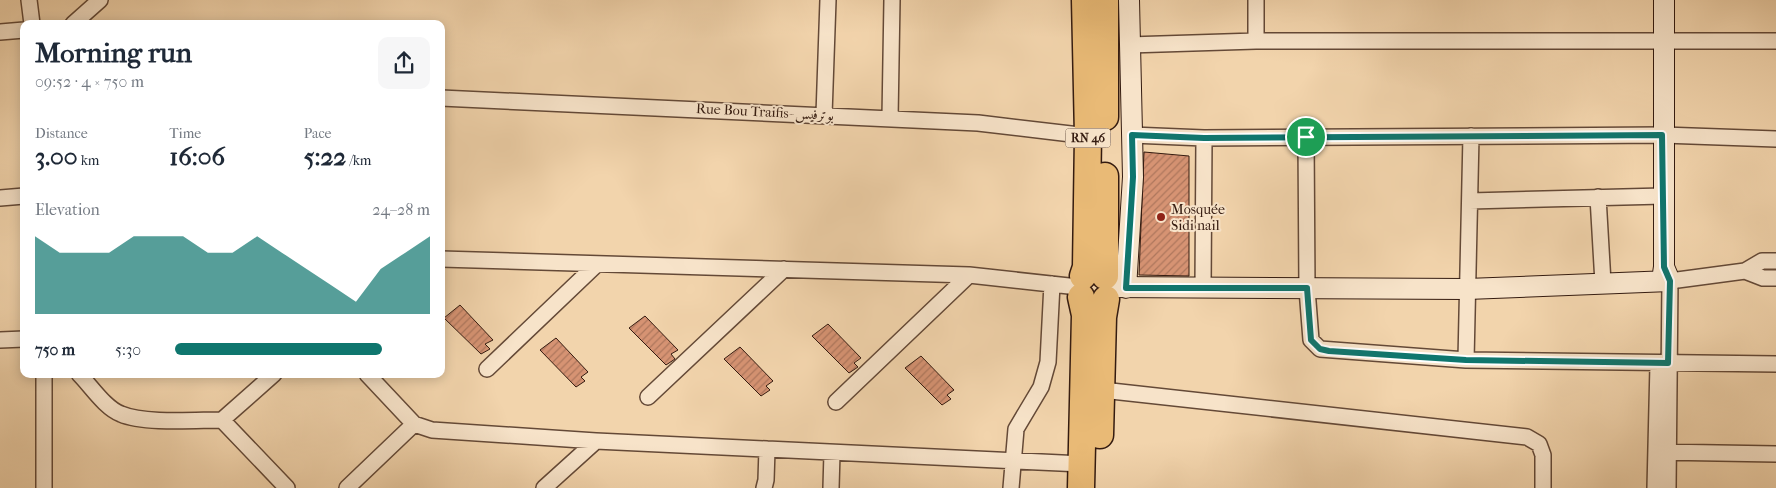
<!DOCTYPE html>
<meta charset="utf-8">
<style>
body{margin:0;font-family:"IM FELL French Canon",Amiri,serif;background:#f6f6f7;color:#1f2937;height:100vh;display:flex;flex-direction:column;font-size:19px;white-space:nowrap}
*{box-sizing:border-box;margin:0}
p{font-size:16px;color:#747a83}
.icon{flex:none;width:28px;height:28px;fill:none;stroke:currentColor;stroke-width:2;stroke-linecap:round;stroke-linejoin:round}
.map{position:relative;flex:1;overflow:hidden}
.drawer{position:absolute;left:20px;top:20px;width:425px;height:358px;display:flex;flex-direction:column;background:#fff;border-radius:10px;box-shadow:0 2px 12px #0003}
.drawer>*{flex:none}
.pin{position:absolute;display:grid;place-items:center;width:42px;height:42px;color:#fff;margin:-21px;border:2px solid #fff;border-radius:50%;box-shadow:0 1px 5px #0007}
.round{display:grid;place-items:center;flex:none;width:52px;height:52px;border-radius:10px;background:#f6f6f7}
.head{display:flex;align-items:center;justify-content:space-between;height:85px;padding:0 15px}
h1{font-size:28px;font-weight:700;line-height:38px}
.stats{display:grid;grid-template-columns:repeat(3,1fr);gap:8px;height:85px;padding:5px 15px}
.stats div{display:grid;align-content:center}
.stats b{font-size:25px;font-weight:700}
.stats small{font-size:14px;font-weight:400}
.stats p{font-size:14px}
.chart{height:140px;padding:10px 15px}
.chart p{display:flex;justify-content:space-between}
.chart svg{width:100%;height:90px;margin-top:5px;fill:#0f766e;opacity:.7}
ul{padding:0 15px;list-style:none;font-size:16px}
li{display:grid;grid-template-columns:80px 60px 1fr;align-items:center;height:38px}
li i{height:12px;border-radius:6px;background:#0f766e}
.map>svg:first-child{display:block}
.building{fill:url(#building-hatch);stroke:#341b10}
.lines{fill:none;stroke-linecap:round;stroke-linejoin:round}
.street-casing{stroke:#644937;stroke-width:18}
.secondary-casing{stroke:#341b10;stroke-width:22}
.highway-casing{stroke:#341b10;stroke-width:29}
.street{stroke:#f7e3c9;stroke-width:15}
.secondary{stroke:#f7e3c9;stroke-width:20}
.highway{stroke:#e9ba76;stroke-width:26}
.route-casing{stroke:#fff;stroke-width:10}
.route{stroke:#0f766e;stroke-width:6}
.poi-dot{fill:#8f2418;stroke:#f7e3c9;stroke-width:2}
.labels{text-anchor:middle;dominant-baseline:central;stroke-width:4;stroke-linejoin:round;paint-order:stroke}
.shield{fill:#f7e3c9;stroke:#6e5748;stroke-width:1}
.shield-label{font-size:12px;font-weight:bold;fill:#341b10}
.street-label{font-size:14px;fill:#341b10;stroke:#f7e3c9}
.poi-label{font-size:14px;fill:#341b10;stroke:#f7e3c9;text-anchor:start}
</style>
<div class="map">
<svg width="1776" height="488" viewBox="0 0 1776 488">
<defs>
<pattern id="building-hatch" width="6" height="6" patternUnits="userSpaceOnUse" patternTransform="scale(1.25)"><rect width="6" height="6" fill="#d69373"/><path d="M-1 1l2-2M0 6l6-6M5 7l2-2" fill="none" stroke="#ae775d"/></pattern>
</defs>
<rect width="100%" height="100%" fill="#f2d4ac"/>
<filter id="stains"><feTurbulence type="fractalNoise" baseFrequency=".004" numOctaves="4"/><feColorMatrix values="0 0 0 0 .2 0 0 0 0 .09 0 0 0 0 .02 0 0 0 .5 -.17"/></filter>
<radialGradient id="worn" r=".72"><stop offset=".6" stop-color="#630" stop-opacity="0"/><stop offset="1" stop-color="#630" stop-opacity=".3"/></radialGradient>
<!-- building -->
<path class="building" d="M1144,152l45,4v120l-50,-1z
M460,305l33,35 -8,4 5,5 -9,5 -37,-36z
M645,316l33,34 -7,4 4,5 -9,6 -37,-37z
M828,324l33,34 -7,5 4,4 -9,6 -37,-37z
M556,338l32,34 -7,5 4,4 -9,6 -36,-37z
M740,347l33,34 -7,5 4,4 -9,6 -37,-37z
M921,356l33,34 -7,5 4,4 -9,6 -37,-37z"/>
<g class="lines">
<defs>
<path id="street" d="M29,0l3,24
M1256,0v41
M73,24l27,-24
M0,32l24,-2
M1129,45l127,-4h520
M441,98l537,25 110,13
M824,115l4,-115
M890,118l2,-118
M1132,135l72,3 459,-3 113,4
M1306,137l1,152 4,51 9,9 146,11 310,4
M1598,197l5,86
M0,198l24,-2
M1470,201l193,-5
M441,259l528,16 109,12
M1745,271l18,7h13
M1203,288l1,-150
M0,340l24,-1
M1466,360l5,-224
M487,369l110,-105
M79,374c12,12 26,34 42,40 23,10 75,6 101,6l52,-46
M367,374l47,50
M1102,390l425,47 12,7 4,11v33
M648,397l136,-128
M836,402l133,-127
M222,420l65,68
M1660,452l116,2
M44,488v-114
M347,488l67,-64 18,6 164,11 486,23
M544,488l52,-47
M764,488l2,-8 1,-31
M831,488l1,-35
M1011,488l5,-59 25,-42 7,-25 4,-78
M1655,488l3,-123
M1668,488l2,-207 75,-10 17,-10h14"/>
<path id="secondary" d="M1662,280l2,-13v-267
M1110,287l357,2 203,-8 -6,-14
M1126,288l7,-111 -4,-177"/>
<path id="highway" d="M1105,0v117
M1105,176v100
M1083,276l3,-9 2,-131 -3,-136
M1081,297l4,18 -4,173
M1100,435l3,-118 3,-18"/>
</defs>
<!-- street casing -->
<use href="#street" class="street-casing"/>
<!-- secondary casing -->
<use href="#secondary" class="secondary-casing"/>
<!-- highway casing -->
<use href="#highway" class="highway-casing"/>
<!-- street -->
<use href="#street" class="street"/>
<!-- secondary -->
<use href="#secondary" class="secondary"/>
<!-- highway -->
<use href="#highway" class="highway"/>
</g>
<g class="lines">
<defs>
<path id="route" d="M1132,135l72,3 458,-3 2,132 6,14 -2,82 -202,-3 -137,-9 -9,-2 -9,-9 -4,-52h-181l7,-111z"/>
</defs>
<!-- route casing -->
<use href="#route" class="route-casing"/>
<!-- route -->
<use href="#route" class="route"/>
</g>
<!-- markers -->
<circle class="poi-dot" cx="1161" cy="217" r="5"/>
<g class="labels">
<!-- shield labels -->
<rect class="shield" x="1065.5" y="128.5" width="45" height="19" rx="4"/>
<g class="shield-label">
<text x="1088" y="138">RN 46</text>
</g>
<!-- street labels -->
<g class="street-label">
<text transform="translate(765 112) rotate(3)">Rue Bou Traifis- بوترفيس</text>
</g>
<!-- poi labels -->
<g class="poi-label">
<text x="1171" y="209">Mosquée<tspan x="1171" dy="16">Sidi nail</tspan></text>
</g>
</g>
<rect width="100%" height="100%" filter="url(#stains)"/>
<rect width="100%" height="100%" fill="url(#worn)"/>
</svg>
<div class="pin" style="left:1306px;top:137px;background:#1e9e55"><svg class="icon" aria-label="arrive" viewBox="0 0 24 24"><path d="M6 21V4h12l-3 4 3 4H6"/></svg></div>
<section class="drawer">
<div class="head"><div><h1>Morning run</h1><p>09:52 · 4 × 750 m</p></div><a class="round"><svg class="icon" aria-label="share" viewBox="0 0 24 24"><path d="M12 15V3M7 8l5-5 5 5M5 13v7h14v-7"/></svg></a></div>
<div class="stats">
<div><p>Distance</p><b>3.00<small> km</small></b></div>
<div><p>Time</p><b>16:06</b></div>
<div><p>Pace</p><b>5:22<small> /km</small></b></div>
</div>
<div class="chart"><p><span>Elevation</span>24–28 m</p>
<svg viewBox="0 0 160 44" preserveAspectRatio="none"><path d="M0 44V6L10 14L20 14L30 14L40 6L50 6L60 6L70 14L80 14L90 6L100 14L110 22L120 30L130 38L140 22L150 14L160 6V44z"/></svg>
</div>
<ul>
<li><b>750 m</b>5:30<i style="width:81%"></i></li>
</ul>
</section>
</div>
